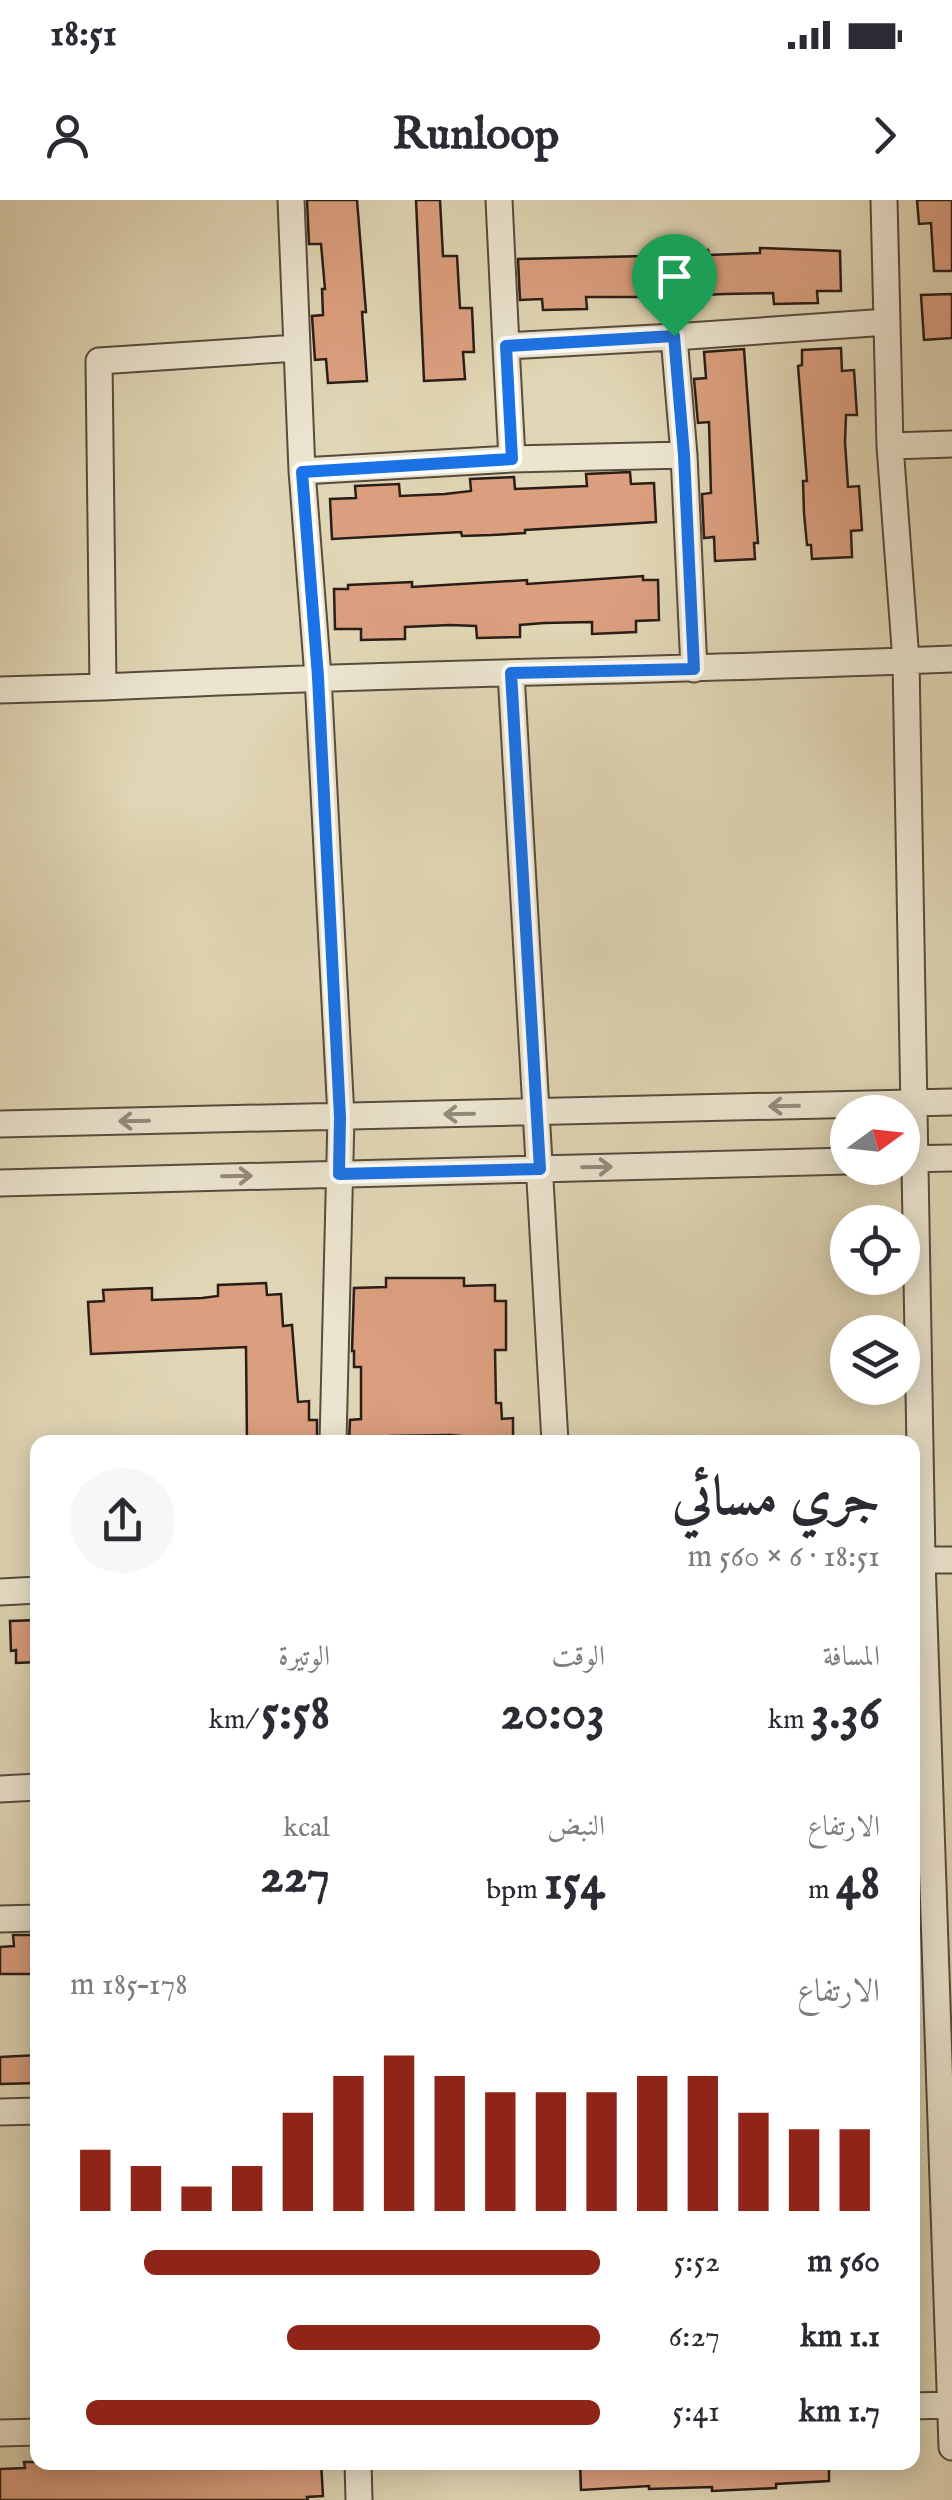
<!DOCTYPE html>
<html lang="ar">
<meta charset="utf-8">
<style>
body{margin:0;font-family:"IM FELL English",Amiri,serif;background:#f7f7f7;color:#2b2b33;direction:rtl;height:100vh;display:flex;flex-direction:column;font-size:38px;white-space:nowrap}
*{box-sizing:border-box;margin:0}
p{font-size:32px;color:#7c7c81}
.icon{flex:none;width:55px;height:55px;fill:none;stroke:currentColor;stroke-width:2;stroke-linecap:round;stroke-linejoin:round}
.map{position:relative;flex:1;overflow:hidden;direction:ltr}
.drawer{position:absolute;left:30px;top:1235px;width:890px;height:1035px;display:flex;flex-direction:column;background:#fff;border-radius:20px;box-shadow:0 5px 25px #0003;direction:rtl}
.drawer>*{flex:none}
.needle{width:65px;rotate:75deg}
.tools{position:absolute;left:830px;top:895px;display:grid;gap:20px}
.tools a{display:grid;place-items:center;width:90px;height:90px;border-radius:50%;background:#fff;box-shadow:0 5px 25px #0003;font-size:50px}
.pin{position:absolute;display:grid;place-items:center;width:85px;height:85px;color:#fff;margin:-102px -42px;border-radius:50% 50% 50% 0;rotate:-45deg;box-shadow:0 0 10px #0007}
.pin .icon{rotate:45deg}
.round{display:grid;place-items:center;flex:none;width:105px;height:105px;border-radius:52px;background:#f7f7f7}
.summary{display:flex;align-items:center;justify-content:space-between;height:170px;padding:0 40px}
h1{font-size:55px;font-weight:700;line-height:75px}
.metrics{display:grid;grid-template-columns:repeat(3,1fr);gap:15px;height:170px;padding:10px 40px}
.metrics div{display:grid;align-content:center}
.metrics b{font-size:50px;font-weight:700}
.metrics small{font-size:28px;font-weight:400}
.metrics p{font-size:28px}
.chart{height:280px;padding:20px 40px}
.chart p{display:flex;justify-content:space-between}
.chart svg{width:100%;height:180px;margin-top:10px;stroke:#8f2418;stroke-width:6}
ul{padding:0 40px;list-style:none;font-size:32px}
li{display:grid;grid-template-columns:160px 120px 1fr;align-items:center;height:75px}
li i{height:25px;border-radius:12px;background:#8f2418}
.status{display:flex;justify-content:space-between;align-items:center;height:70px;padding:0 50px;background:#fff;direction:ltr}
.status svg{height:28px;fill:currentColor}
header{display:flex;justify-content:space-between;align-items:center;height:130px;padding:0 40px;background:#fff;font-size:45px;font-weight:700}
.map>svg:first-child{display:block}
.building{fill:#db9f7f;stroke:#291e17;stroke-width:2.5}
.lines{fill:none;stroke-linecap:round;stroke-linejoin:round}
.minor-casing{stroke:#574c3e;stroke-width:29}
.minor{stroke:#ebe4ce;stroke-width:25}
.oneway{stroke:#948b7c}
.route-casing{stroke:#fff;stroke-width:20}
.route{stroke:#1a73e8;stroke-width:12}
</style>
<div class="status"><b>18:51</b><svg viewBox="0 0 49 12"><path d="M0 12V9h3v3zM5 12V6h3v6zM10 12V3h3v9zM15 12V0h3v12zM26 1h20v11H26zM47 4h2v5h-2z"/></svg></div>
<header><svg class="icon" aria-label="forward" viewBox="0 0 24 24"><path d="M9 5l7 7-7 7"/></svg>Runloop<svg class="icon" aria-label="person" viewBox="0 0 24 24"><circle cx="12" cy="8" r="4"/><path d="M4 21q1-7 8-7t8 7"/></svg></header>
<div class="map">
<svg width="952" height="2300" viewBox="0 0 952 2300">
<rect width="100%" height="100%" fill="#e0d5b4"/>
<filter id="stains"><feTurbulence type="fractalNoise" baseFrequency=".002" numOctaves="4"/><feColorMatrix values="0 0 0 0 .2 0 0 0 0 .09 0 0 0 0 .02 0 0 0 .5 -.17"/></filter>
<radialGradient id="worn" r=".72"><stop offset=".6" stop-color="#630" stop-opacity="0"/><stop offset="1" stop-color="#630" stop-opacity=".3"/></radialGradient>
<!-- building -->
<path class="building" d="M307,0h50l9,112h-4l5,69 -39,2 -2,-24 -11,1 -3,-44 11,-1 -1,-26h3l-4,-45h-12z
M416,0h24l3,56h14l3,52h12l2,44h-11l2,27 -41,2z
M917,0h35v71h-18l-3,-48 -12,1z
M760,48l80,3 1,40h-24l1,12 -44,1 -1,-11 -48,1 -23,1v12l-44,1v-11h-72l1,12 -44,1 -1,-11 -22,1 -2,-41 127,-3 -1,-4 64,-2 1,5 51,-2z
M952,94v44l-28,2 -3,-45z
M841,148l1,23 12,-1 3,45h-11l-1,27 3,45 11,-1 3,44 -11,1 1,26 -40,2 -1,-14h-4l-3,-32 -1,-32h4l-9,-115 4,-1v-15z
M744,149l14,194h-4l1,16 -40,2 -1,-24 -10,1 -2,-44 9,-1 -2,-71 -11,1 -4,-44 12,-1 -2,-26z
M630,272l1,12 23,-1 2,39 -131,8v3l-33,2 -30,1 -1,-4 -129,7 -2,-40 26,-1 -1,-12 44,-2 1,12 45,-2 26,-3 -1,-12 44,-2 1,12 72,-3 -1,-12z
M643,376v4h15l1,40 -23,1v11l-44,2v-12l-48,1 -24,2v12l-43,1 -1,-12 -26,-1 -45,2v12l-44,1v-11h-26l-1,-40h14v-4l64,-3v5l115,-7v4z
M386,1078h78v8l31,-1v16h11v49h-11l1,53h5l1,16 11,-1v24h-41v-5l-22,-2 -60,1v6h-41l1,-22 11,-1v-52h-7v-16h-2l2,-63 32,-1z
M266,1083l1,12 14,-1 2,32 9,-1 6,77 11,-1v19h8v22h-70l-1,-95 -155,7 -3,-52 16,-1 -1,-11 49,-2v12l50,-2 16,-2v-11z
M38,1420v42l-22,1v-13l-5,1 -1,-30z
M13,1735h25v39h-38v-27l14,-1z
M38,1855v28l-38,1v-27z
M24,2262h44v4l24,2 49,-3v-3h180l2,34 -16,1 1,3h-308v-31l25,-1z
M580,2262h249v19l-53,3v4l-64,3v-4l-63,2v-3l-68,4z"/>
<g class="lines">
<defs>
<path id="minor" d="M291,0l11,271 16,206 23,440 -8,325
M499,0l7,146
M884,0l6,246 16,215 16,899 30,887
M674,137l213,-15
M890,246l62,-2
M684,255l-172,4 -6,-113 168,-9 10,118 10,214
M302,271l210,-12
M511,473l44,769
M103,487c283,-14 566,-16 849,-28
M0,490l103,-3 -4,-326 198,-13
M0,924l952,-22
M902,959l50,-1
M0,983l848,-22
M912,1360h40
M0,1392l38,-2
M0,1589l38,-2
M0,1719l38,-1
M0,1912l38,-1
M912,2206l40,-1
M0,2233l38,-1
M358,2262l1,38"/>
</defs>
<!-- minor casing -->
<use href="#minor" class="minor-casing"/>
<!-- minor -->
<use href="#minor" class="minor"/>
</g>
<!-- one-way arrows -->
<defs><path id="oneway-shaft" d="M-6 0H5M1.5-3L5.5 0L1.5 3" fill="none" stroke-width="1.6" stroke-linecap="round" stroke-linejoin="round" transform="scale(2.5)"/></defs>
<g class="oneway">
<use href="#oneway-shaft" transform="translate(784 906) rotate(179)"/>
<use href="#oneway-shaft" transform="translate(459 914) rotate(179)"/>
<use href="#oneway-shaft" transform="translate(134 921) rotate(179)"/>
<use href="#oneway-shaft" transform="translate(597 967) rotate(-1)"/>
<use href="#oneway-shaft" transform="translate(237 976) rotate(-1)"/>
</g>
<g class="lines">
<defs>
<path id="route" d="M674,136l10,119 10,214 -183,4 29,496 -201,5 1,-57 -22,-440 -16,-205 210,-13 -6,-113z"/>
</defs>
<!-- route casing -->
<use href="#route" class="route-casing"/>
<!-- route -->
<use href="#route" class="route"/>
</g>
<rect width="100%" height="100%" filter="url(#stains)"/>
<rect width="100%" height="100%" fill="url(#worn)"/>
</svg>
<div class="tools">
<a><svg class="needle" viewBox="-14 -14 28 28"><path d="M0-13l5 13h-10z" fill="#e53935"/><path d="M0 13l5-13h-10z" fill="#7c7c81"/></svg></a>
<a><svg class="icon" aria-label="locate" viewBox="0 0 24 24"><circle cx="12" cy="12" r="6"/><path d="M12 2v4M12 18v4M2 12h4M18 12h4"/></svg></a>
<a><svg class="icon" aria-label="layers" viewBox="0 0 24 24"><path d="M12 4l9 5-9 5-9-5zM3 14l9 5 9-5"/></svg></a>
</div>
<div class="pin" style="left:674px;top:136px;background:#1e9e55"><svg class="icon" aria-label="arrive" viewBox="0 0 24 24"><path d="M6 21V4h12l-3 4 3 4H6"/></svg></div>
<section class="drawer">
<div class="summary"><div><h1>جري مسائي</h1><p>18:51 · 6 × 560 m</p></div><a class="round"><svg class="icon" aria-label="share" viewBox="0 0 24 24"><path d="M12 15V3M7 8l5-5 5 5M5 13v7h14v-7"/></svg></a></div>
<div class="metrics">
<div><p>المسافة</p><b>3.36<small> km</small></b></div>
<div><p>الوقت</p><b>20:03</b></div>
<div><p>الوتيرة</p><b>5:58<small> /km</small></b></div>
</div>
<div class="metrics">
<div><p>الارتفاع</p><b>48<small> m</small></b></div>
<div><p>النبض</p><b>154<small> bpm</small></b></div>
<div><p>kcal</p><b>227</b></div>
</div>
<div class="chart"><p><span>الارتفاع</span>178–185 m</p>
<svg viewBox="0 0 160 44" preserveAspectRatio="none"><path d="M5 44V29M15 44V33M25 44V38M35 44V33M45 44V20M55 44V11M65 44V6M75 44V11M85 44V15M95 44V15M105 44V15M115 44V11M125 44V11M135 44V20M145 44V24M155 44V24"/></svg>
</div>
<ul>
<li><b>560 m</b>5:52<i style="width:86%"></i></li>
<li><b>1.1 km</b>6:27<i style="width:59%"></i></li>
<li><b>1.7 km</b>5:41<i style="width:97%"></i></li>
</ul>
</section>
</div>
